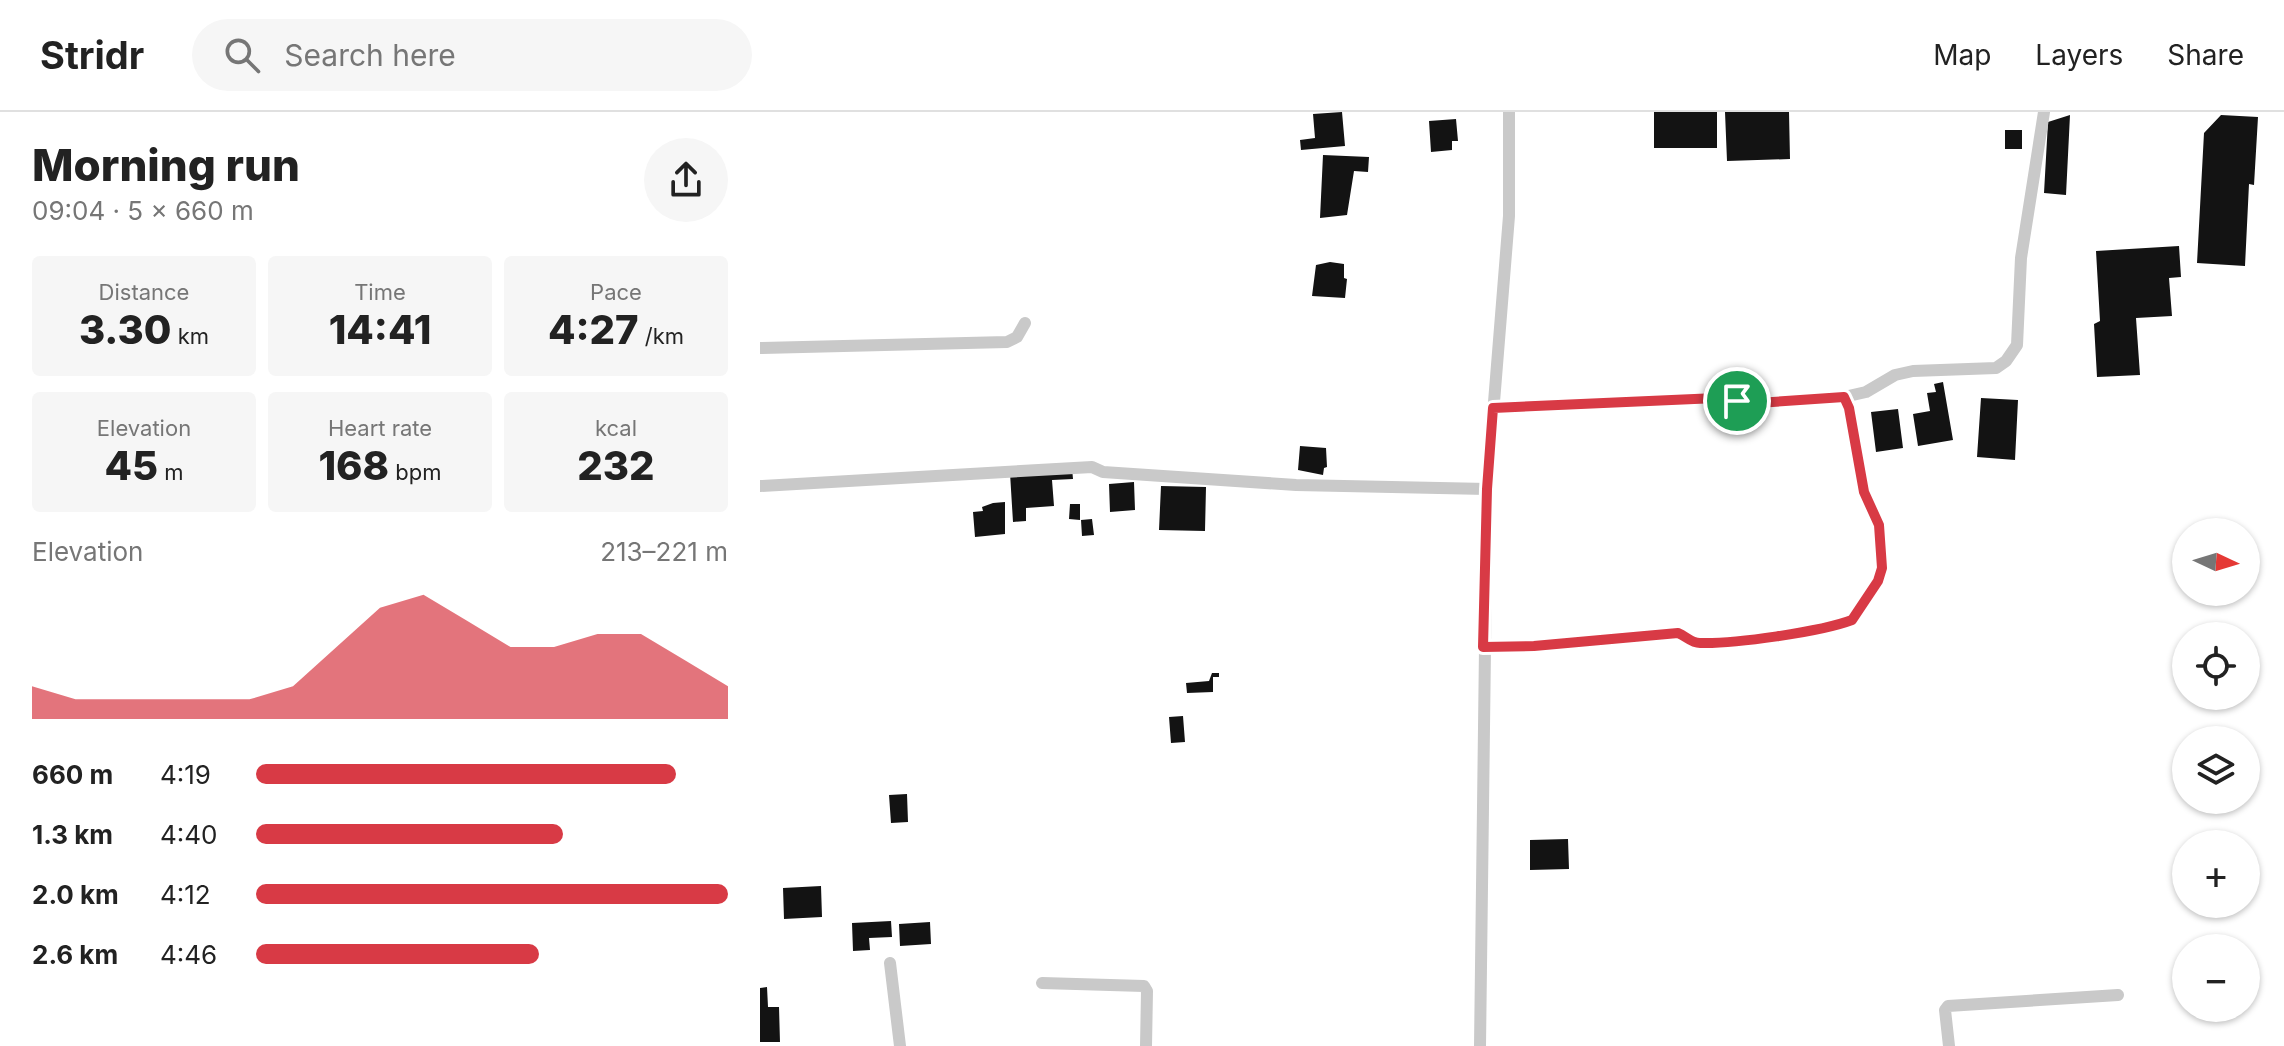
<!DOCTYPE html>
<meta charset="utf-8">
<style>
body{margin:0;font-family:Inter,sans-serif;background:#f6f6f6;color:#222;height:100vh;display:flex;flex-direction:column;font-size:30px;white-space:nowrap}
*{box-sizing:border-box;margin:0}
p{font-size:26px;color:#767676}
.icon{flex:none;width:44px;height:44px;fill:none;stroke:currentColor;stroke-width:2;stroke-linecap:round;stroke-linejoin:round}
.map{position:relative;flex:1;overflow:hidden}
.drawer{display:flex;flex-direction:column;background:#fff;width:760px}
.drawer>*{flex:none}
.needle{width:52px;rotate:94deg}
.tools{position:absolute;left:1412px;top:406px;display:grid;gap:16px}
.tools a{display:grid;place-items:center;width:88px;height:88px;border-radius:50%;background:#fff;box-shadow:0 2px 6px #0004;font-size:40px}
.pin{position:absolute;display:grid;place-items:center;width:68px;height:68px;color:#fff;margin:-34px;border:4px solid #fff;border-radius:50%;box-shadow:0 2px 8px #0007}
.round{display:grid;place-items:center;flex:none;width:84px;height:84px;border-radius:42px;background:#f6f6f6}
.headline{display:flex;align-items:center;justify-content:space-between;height:136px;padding:0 32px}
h1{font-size:44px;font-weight:800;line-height:60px}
.figures{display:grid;grid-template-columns:repeat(3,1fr);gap:12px;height:136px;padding:8px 32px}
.figures div{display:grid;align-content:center;border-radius:8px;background:#f6f6f6;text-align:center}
.figures b{font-size:40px;font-weight:800}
.figures small{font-size:22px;font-weight:400}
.figures p{font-size:22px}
.chart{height:224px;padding:16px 32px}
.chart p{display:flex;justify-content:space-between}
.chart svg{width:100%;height:144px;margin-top:8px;fill:#d83a45;opacity:.7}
ul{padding:0 32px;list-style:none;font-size:26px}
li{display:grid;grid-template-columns:128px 96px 1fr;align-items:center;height:60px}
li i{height:20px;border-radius:10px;background:#d83a45}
header{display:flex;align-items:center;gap:48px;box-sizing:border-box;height:112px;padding:0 40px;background:#fff;border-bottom:2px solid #e0e0e0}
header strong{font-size:38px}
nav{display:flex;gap:44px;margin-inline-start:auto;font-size:28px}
.search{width:560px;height:72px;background:#f6f6f6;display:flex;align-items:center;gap:20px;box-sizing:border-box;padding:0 28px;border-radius:44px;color:#767676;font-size:30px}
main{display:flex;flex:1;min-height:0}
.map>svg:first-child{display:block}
.building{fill:#131313}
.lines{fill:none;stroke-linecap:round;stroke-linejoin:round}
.minor{stroke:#c9c9c9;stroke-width:12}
.route-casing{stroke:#fff;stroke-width:16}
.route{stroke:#d83a45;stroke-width:10}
</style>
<header>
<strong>Stridr</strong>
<div class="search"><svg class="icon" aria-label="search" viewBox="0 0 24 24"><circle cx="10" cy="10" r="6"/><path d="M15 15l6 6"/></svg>Search here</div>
<nav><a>Map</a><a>Layers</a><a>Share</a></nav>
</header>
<main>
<section class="drawer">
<div class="headline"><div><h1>Morning run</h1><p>09:04 · 5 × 660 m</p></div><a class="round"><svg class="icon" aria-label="share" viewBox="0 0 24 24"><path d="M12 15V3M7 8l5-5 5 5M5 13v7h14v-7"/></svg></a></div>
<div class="figures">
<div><p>Distance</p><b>3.30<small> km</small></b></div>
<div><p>Time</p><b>14:41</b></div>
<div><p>Pace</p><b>4:27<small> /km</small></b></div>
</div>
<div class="figures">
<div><p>Elevation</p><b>45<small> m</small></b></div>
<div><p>Heart rate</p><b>168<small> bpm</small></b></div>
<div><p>kcal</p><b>232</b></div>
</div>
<div class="chart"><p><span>Elevation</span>213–221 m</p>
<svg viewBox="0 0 160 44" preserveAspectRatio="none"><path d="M0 44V34L10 38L20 38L30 38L40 38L50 38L60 34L70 22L80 10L90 6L100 14L110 22L120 22L130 18L140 18L150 26L160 34V44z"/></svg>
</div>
<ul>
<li><b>660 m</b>4:19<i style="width:89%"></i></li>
<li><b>1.3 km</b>4:40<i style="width:65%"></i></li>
<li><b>2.0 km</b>4:12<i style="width:100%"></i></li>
<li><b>2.6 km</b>4:46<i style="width:60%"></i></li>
</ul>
</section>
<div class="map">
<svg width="1524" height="934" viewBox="0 0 1524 934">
<rect width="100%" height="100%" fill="#fff"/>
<!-- building -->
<path class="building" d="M582,0l3,34 -44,4 -1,-10 15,-2 -2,-24z
M894,0h63v36h-63z
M965,0h64l1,47 -63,2z
M1310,3l-4,80 -22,-2 4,-71z
M1461,3l37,2 -4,68 -5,-1 -4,82 -48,-3 7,-130z
M696,7l2,22h-6v9l-21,2 -2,-31z
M1245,18h17v19h-17z
M563,43l46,2 -1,15 -14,-1 -7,44 -27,3z
M1419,134l2,31 -12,1 3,38 -36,2 4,57 -43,2 -3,-53 6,-3 -4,-70z
M570,150l14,2v14l3,1 -2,19 -33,-2 4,-31z
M1183,270l10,58 -35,6 -5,-32 17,-3 -3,-18 9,-1 -2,-8z
M1221,286l37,2 -3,60 -38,-3z
M1138,297l5,39 -27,4 -5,-40z
M540,334l26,2 1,19 -3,1 -1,7 -25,-5z
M312,356l1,11 -21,1 2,26 -28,2v13l-13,1 -3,-49z
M374,370l1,28 -25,2 -1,-28z
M401,374l45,1 -1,44 -46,-1z
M245,390v32l-30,3 -2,-25 10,-1 -1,-4 11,-4z
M310,392h10v16l-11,-1z
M332,407l2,16 -12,1 -1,-16z
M452,561h7v4h-6v15l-26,1 -1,-10 23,-2z
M423,604l2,26 -14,1 -2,-26z
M147,682l1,28 -17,1 -2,-28z
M808,727l1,30 -39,1v-30z
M61,774l1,31 -38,2 -1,-31z
M131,809l1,16 -23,1 1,12 -17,1 -1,-28z
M170,810l1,22 -31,2 -1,-22z
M7,875l1,20h11l1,35h-20v-54z"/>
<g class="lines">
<!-- minor -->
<path class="minor" d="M0,236l247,-6 10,-5 8,-14
M733,296l224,-10 41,5 86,-6 22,-5 29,-17 18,-4 83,-3 10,-7 11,-16 4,-87 23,-146
M0,374l332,-19 11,5 193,13 191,4
M723,535l51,-1 144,-13c8,3 13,10 22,10 34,2 120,-11 152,-23l26,-39 4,-13 -3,-43 -15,-33 -15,-84 -5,-11
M130,851l10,83
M282,871l102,3 3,5 -1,55
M720,934l7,-557 22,-273v-104
M1189,934l-4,-36 3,-4 170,-11"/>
</g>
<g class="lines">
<defs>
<path id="route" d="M1084,285l5,11 15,84 15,33 3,43 -4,13 -26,39c-32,12 -118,24 -152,23 -9,0 -14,-7 -22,-10l-144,13 -51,1 4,-158 6,-81 224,-10 41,5z"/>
</defs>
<!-- route casing -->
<use href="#route" class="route-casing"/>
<!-- route -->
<use href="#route" class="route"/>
</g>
</svg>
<div class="tools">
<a><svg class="needle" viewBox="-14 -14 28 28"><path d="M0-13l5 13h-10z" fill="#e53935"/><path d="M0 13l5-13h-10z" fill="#767676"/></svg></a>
<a><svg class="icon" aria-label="locate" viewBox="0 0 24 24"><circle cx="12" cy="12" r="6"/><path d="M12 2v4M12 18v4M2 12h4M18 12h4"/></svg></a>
<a><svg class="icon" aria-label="layers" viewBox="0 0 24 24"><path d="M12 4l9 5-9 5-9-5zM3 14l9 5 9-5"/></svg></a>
<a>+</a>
<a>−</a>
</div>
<div class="pin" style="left:977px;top:289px;background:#1e9e55"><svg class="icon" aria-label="arrive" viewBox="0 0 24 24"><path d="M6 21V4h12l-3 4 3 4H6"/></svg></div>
</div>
</main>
